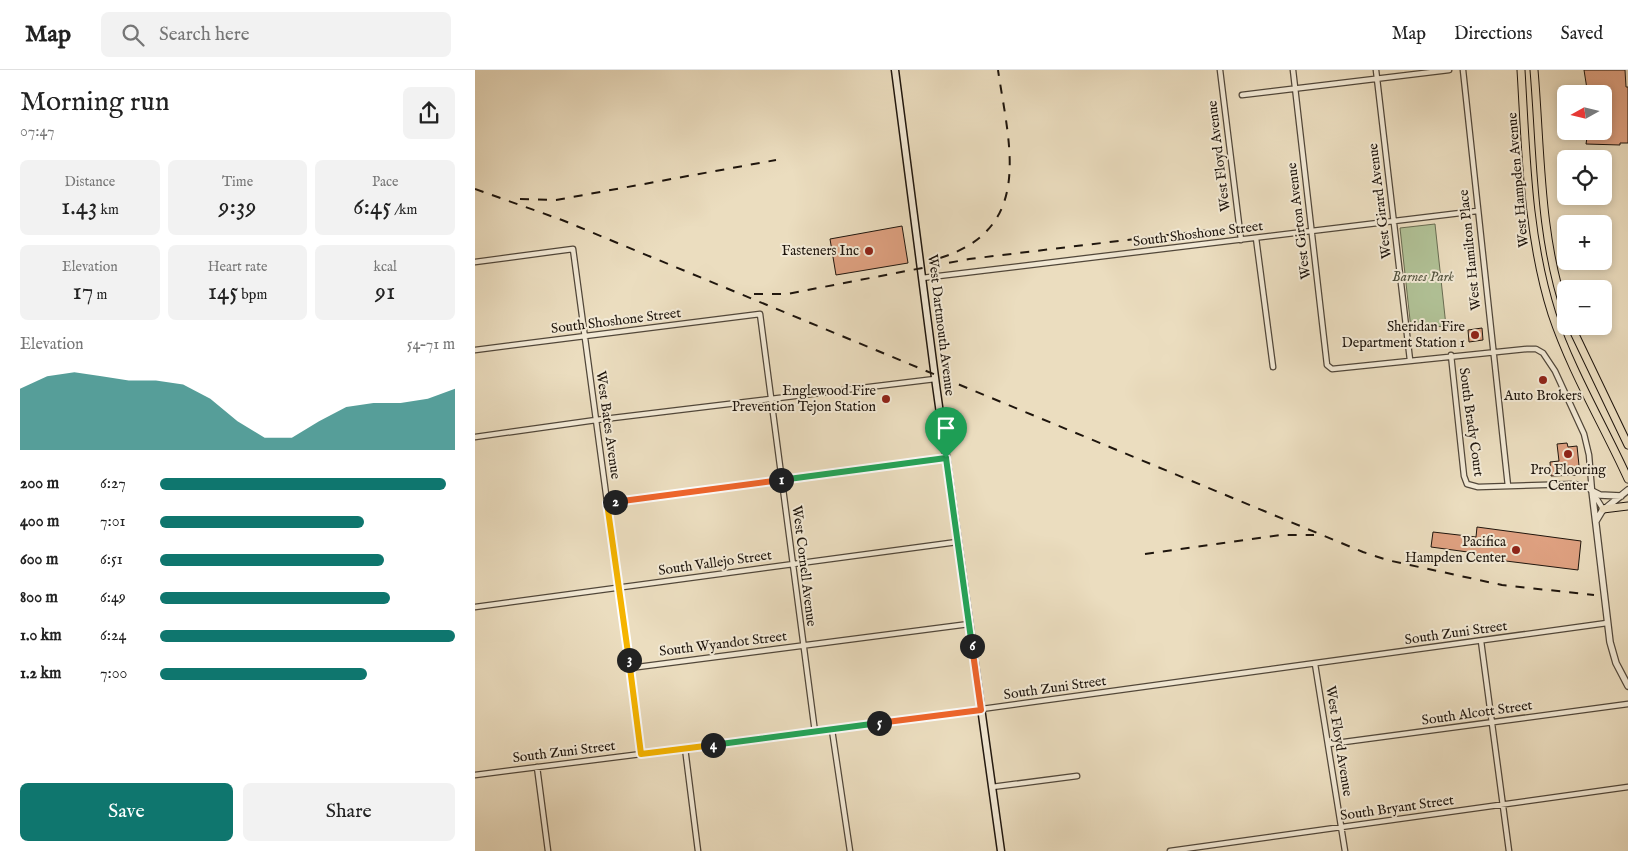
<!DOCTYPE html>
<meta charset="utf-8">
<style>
body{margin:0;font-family:"IM FELL English",serif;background:#f2f2f2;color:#222;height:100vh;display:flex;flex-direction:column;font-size:19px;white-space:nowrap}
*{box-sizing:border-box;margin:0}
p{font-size:16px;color:#767676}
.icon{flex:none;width:28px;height:28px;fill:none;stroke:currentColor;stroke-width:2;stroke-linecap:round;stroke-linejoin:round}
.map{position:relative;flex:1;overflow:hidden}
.drawer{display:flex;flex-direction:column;background:#fff;width:475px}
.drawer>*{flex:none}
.needle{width:32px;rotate:262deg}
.buttons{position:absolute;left:1082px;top:15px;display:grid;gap:10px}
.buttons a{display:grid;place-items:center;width:55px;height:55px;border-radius:8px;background:#fff;box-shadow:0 2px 8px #0003;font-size:25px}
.pin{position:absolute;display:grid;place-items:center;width:42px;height:42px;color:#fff;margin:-51px -21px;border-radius:50% 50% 50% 0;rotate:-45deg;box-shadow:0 0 5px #0007}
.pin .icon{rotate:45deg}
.km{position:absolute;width:25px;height:25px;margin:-12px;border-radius:50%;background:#222;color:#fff;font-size:14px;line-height:25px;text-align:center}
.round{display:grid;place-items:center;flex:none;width:52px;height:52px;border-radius:8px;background:#f2f2f2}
.headline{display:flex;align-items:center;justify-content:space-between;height:85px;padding:0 20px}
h1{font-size:28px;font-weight:600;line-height:38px}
.metrics{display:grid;grid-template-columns:repeat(3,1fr);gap:8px;height:85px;padding:5px 20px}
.metrics div{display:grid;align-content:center;border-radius:8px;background:#f2f2f2;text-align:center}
.metrics b{font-size:25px;font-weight:600}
.metrics small{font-size:14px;font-weight:400}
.metrics p{font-size:14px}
.chart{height:140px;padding:10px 20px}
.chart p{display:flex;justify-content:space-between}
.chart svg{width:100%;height:90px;margin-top:5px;fill:#0f766e;opacity:.7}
.button{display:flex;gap:10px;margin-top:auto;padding:10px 20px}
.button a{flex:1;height:58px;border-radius:8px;background:#0f766e;color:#fff;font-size:20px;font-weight:600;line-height:58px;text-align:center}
.button a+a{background:#f2f2f2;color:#222}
ul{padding:0 20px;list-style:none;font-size:16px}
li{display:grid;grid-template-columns:80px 60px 1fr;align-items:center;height:38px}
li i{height:12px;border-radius:6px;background:#0f766e}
header{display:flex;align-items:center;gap:30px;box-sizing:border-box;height:70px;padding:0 25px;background:#fff;border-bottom:1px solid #e0e0e0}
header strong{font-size:24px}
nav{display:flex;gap:28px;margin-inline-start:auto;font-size:18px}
.search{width:350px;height:45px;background:#f2f2f2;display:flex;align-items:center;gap:12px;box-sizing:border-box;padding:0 18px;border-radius:8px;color:#767676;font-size:19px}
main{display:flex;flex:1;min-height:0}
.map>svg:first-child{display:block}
.green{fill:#b1c297;stroke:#686c52}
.building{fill:#dfa181;stroke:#1e150d}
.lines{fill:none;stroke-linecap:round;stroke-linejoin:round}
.minor-casing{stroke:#51473a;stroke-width:7}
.tertiary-casing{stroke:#51473a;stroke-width:8}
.secondary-casing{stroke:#1e150d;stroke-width:9}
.trunk-casing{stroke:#1e150d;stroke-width:9}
.minor{stroke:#f2e9d5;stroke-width:4.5}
.tertiary{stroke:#f2e9d5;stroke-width:5.5}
.secondary{stroke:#f2e9d5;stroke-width:6}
.trunk{stroke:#ebddbf;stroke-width:7}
.rail{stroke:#1e150d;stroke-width:2;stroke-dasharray:9 9;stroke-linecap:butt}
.split-1-casing{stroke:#fff;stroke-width:10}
.split-2-casing{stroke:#fff;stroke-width:10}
.split-3-casing{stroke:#fff;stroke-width:10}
.split-4-casing{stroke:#fff;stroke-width:10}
.split-5-casing{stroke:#fff;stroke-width:10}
.split-6-casing{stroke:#fff;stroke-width:10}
.split-7-casing{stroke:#fff;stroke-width:10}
.split-1{stroke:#22a559;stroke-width:6}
.split-2{stroke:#f0652b;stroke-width:6}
.split-3{stroke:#f5b400;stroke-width:6}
.split-4{stroke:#f5b400;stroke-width:6}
.split-5{stroke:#22a559;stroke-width:6}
.split-6{stroke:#f0652b;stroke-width:6}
.split-7{stroke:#22a559;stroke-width:6}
.poi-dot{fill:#8f2418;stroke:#f2e9d5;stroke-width:2}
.labels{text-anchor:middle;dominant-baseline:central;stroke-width:4;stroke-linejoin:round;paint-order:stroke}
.street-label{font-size:14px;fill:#1e150d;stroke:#f2e9d5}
.poi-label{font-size:14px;fill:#1e150d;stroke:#f2e9d5;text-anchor:end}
.park-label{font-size:14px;font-style:italic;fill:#51523d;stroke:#f2e9d5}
</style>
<header>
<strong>Map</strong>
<div class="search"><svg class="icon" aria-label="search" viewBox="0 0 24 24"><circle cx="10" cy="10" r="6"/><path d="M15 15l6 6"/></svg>Search here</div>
<nav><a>Map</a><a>Directions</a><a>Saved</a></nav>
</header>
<main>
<section class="drawer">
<div class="headline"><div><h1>Morning run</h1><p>07:47</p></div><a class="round"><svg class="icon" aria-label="share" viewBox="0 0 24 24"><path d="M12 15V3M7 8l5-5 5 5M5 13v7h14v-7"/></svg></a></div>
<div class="metrics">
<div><p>Distance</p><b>1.43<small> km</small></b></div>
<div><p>Time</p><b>9:39</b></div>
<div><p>Pace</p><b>6:45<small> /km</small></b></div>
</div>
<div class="metrics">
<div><p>Elevation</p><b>17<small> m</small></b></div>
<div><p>Heart rate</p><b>145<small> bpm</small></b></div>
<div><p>kcal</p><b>91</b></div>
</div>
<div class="chart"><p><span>Elevation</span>54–71 m</p>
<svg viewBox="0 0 160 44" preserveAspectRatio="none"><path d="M0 44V14L10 8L20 6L30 8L40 10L50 10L60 12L70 19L80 30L90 38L100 38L110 30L120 23L130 21L140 21L150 19L160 14V44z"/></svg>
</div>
<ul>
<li><b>200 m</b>6:27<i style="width:97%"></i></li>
<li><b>400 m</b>7:01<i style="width:69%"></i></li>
<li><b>600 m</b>6:51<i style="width:76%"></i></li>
<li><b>800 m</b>6:49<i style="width:78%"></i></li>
<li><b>1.0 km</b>6:24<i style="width:100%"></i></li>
<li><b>1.2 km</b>7:00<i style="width:70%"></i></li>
</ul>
<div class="button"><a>Save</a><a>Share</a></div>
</section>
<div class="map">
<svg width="1153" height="781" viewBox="0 0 1153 781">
<rect width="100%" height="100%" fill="#ebddbf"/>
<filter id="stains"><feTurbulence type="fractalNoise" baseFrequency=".004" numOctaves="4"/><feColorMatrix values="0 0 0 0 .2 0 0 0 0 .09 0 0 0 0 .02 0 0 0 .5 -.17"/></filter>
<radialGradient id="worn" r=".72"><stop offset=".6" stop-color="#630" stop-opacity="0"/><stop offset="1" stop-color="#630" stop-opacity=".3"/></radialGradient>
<!-- green -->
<path class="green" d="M960,154l11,102 -35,3 -11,-101z"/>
<!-- building -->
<path class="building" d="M1109,0h41l1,17h2v56h-8v2l-34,-1 2,-13h16v-37h-21v-5h4z
M427,156l6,37 -72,12 -6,-36z
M1007,258l1,12 -14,2 -1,-12z
M1092,373l1,4 9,-1 3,29 -29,1 -1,-14 9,-1 -2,-17z
M1002,457l104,14 -3,29 -104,-13 1,-4 -44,-6 2,-15 43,5z"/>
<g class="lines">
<defs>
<path id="minor" d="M745,0l21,170
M818,0l34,295 5,4 195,-20h9l7,4 12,18 29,63 5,21 3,36 11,18
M901,0l34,290
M988,0l45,416
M767,25l207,-25
M781,168l17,129
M0,192l98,-13 68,505
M447,208l555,-67
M0,280l285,-36 55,418
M976,285l13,121 3,8 11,3 96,-3 11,2 7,5
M0,367l121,-17 339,-41
M132,433l339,-45
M0,537l482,-65
M1006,571l28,210
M840,594l30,187
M155,598l339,-44
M357,660l18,121
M854,674l299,-40
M210,678l13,103
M62,697l11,84
M0,705l340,-43 792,-109
M517,717l85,-11
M695,781l458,-64"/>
<path id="tertiary" d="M1146,426l-21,-1 -8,-4 18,151 6,21 12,23
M1121,451l6,-10 26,-21"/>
<path id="secondary" d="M420,0l41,315 65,466"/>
<path id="trunk" d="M1046,0c5,82 6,165 31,244 19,57 51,110 76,165
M1059,0c7,82 5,165 32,244
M1096,256l57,119
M1128,439l25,-3"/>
</defs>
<!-- minor casing -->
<use href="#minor" class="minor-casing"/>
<!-- tertiary casing -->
<use href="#tertiary" class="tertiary-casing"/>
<!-- secondary casing -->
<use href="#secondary" class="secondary-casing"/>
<!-- trunk casing -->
<use href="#trunk" class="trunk-casing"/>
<!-- minor -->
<use href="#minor" class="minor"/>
<!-- tertiary -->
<use href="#tertiary" class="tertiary"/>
<!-- secondary -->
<use href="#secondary" class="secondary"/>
<!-- trunk -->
<use href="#trunk" class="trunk"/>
<!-- rail -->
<path class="rail" d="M0,119l87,31 801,332 24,8 115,25 92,10
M45,129l36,1 220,-40
M465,188c95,-30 69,-113 58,-188
M279,224h33l182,-35 249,-30
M670,484l136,-19h33"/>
</g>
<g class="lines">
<defs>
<path id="split-1" d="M306,410l165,-22"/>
<path id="split-2" d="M140,432l166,-22"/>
<path id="split-3" d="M140,432l-8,1 22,157"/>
<path id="split-4" d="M154,590l12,94 72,-9"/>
<path id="split-5" d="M238,675l166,-22"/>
<path id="split-6" d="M404,653l102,-13 -9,-64"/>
<path id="split-7" d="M471,388l26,188"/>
</defs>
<!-- split-1 casing -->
<use href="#split-1" class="split-1-casing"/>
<!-- split-2 casing -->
<use href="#split-2" class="split-2-casing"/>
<!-- split-3 casing -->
<use href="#split-3" class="split-3-casing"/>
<!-- split-4 casing -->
<use href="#split-4" class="split-4-casing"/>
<!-- split-5 casing -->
<use href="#split-5" class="split-5-casing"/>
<!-- split-6 casing -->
<use href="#split-6" class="split-6-casing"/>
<!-- split-7 casing -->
<use href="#split-7" class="split-7-casing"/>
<!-- split-1 -->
<use href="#split-1" class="split-1"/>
<!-- split-2 -->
<use href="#split-2" class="split-2"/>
<!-- split-3 -->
<use href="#split-3" class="split-3"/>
<!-- split-4 -->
<use href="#split-4" class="split-4"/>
<!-- split-5 -->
<use href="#split-5" class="split-5"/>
<!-- split-6 -->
<use href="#split-6" class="split-6"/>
<!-- split-7 -->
<use href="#split-7" class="split-7"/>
</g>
<!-- markers -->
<g class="poi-dot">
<circle cx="394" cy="181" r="5"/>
<circle cx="1000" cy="265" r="5"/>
<circle cx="1068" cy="310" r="5"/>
<circle cx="411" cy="329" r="5"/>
<circle cx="1093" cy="384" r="5"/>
<circle cx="1041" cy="480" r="5"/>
</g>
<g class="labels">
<!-- street labels -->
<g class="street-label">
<text transform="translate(744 86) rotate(-97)">West Floyd Avenue</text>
<text transform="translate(1043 110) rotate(-95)">West Hampden Avenue</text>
<text transform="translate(905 131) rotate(-97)">West Girard Avenue</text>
<text transform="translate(824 151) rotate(-97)">West Girton Avenue</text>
<text transform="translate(723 164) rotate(-7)">South Shoshone Street</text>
<text transform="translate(995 180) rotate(-96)">West Hamilton Place</text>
<text transform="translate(141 251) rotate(-7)">South Shoshone Street</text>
<text transform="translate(466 255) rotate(83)">West Dartmouth Avenue</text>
<text transform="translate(996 352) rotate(82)">South Brady Court</text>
<text transform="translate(133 355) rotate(82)">West Bates Avenue</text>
<text transform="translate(240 493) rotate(-8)">South Vallejo Street</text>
<text transform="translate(329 496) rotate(83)">West Cornell Avenue</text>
<text transform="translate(981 563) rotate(-8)">South Zuni Street</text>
<text transform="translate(248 574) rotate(-7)">South Wyandot Street</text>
<text transform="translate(580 618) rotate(-8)">South Zuni Street</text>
<text transform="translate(1002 643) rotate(-8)">South Alcott Street</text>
<text transform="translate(864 671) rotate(81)">West Floyd Avenue</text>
<text transform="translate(89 682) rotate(-7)">South Zuni Street</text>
<text transform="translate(922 738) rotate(-8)">South Bryant Street</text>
</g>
<!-- poi labels -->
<g class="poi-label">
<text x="384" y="181">Fasteners Inc</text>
<text x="990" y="257">Sheridan Fire<tspan x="990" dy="16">Department Station 1</tspan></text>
<text x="401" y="321">Englewood Fire<tspan x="401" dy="16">Prevention Tejon Station</tspan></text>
<text x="1068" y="326" text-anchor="middle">Auto Brokers</text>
<text x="1093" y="400" text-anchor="middle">Pro Flooring<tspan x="1093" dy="16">Center</tspan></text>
<text x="1031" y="472">Pacifica<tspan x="1031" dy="16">Hampden Center</tspan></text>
</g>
<!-- park labels -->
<g class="park-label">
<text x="948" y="207">Barnes Park</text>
</g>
</g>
<rect width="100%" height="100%" filter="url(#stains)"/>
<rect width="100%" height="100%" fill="url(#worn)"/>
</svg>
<div class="buttons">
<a><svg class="needle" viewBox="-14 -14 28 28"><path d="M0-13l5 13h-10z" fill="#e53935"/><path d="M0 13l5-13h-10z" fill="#767676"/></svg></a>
<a><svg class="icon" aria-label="locate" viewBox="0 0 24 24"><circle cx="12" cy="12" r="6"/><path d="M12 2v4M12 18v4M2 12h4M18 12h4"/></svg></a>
<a>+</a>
<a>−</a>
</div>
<div class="pin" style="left:471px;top:388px;background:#1e9e55"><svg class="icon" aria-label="arrive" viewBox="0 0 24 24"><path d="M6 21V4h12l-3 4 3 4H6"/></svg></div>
<b class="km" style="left:306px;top:410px">1</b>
<b class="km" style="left:140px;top:432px">2</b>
<b class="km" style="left:154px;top:590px">3</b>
<b class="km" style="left:238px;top:675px">4</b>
<b class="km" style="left:404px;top:653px">5</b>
<b class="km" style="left:497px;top:576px">6</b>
</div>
</main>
